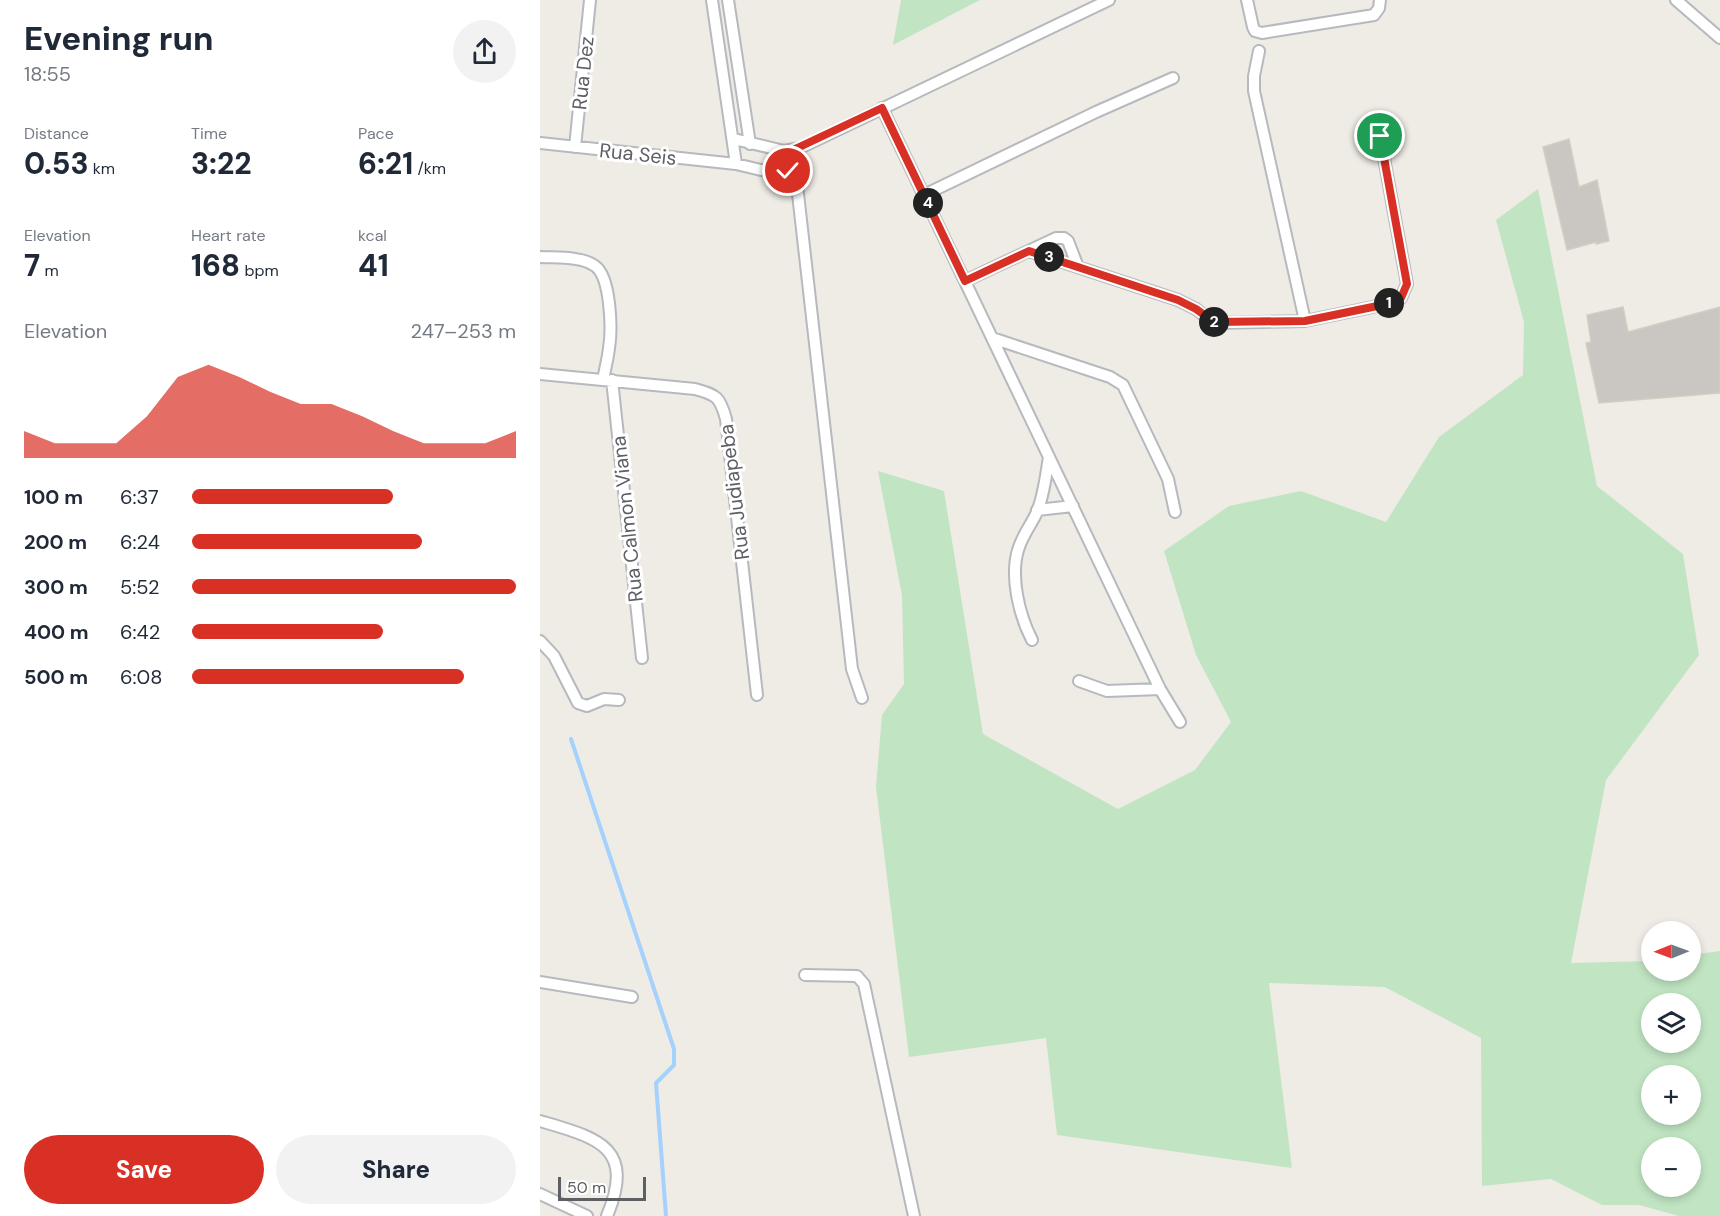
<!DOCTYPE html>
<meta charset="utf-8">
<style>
body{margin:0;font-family:"DM Sans",sans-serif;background:#f2f2f3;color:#1f2937;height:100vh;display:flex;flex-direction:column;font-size:22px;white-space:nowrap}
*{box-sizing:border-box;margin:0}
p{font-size:20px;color:#747a83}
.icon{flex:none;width:33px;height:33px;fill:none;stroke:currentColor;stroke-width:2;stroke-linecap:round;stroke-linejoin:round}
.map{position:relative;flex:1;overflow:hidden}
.drawer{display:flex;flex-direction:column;background:#fff;width:540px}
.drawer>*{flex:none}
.needle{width:39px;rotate:269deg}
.tools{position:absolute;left:1101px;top:921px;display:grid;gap:12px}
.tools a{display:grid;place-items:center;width:60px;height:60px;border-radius:50%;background:#fff;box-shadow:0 3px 9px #0003;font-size:30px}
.scale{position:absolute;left:18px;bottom:15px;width:88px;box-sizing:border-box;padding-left:6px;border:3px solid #5c5f64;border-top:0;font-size:16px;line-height:21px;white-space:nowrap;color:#5c5f64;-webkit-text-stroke:4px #fff;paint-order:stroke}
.pin{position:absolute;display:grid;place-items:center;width:51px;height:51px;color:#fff;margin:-26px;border:3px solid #fff;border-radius:50%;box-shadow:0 2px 6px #0007}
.km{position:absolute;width:30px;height:30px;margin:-15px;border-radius:50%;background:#222;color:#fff;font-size:16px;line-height:30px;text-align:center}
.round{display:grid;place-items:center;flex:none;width:63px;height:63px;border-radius:32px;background:#f2f2f3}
.overview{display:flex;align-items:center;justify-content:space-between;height:102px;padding:0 24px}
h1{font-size:33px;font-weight:800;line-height:45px}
.stats{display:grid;grid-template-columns:repeat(3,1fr);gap:9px;height:102px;padding:6px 24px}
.stats div{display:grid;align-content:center}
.stats b{font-size:30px;font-weight:800}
.stats small{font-size:16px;font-weight:400}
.stats p{font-size:16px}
.chart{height:168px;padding:12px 24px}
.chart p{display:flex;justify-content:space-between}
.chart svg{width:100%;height:108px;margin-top:6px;fill:#d93025;opacity:.7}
.button{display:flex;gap:12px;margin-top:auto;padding:12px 24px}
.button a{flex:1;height:69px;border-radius:36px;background:#d93025;color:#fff;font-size:24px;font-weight:800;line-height:69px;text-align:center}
.button a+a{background:#f2f2f3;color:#1f2937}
ul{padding:0 24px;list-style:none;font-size:20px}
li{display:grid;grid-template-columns:96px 72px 1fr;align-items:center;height:45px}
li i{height:15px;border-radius:8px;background:#d93025}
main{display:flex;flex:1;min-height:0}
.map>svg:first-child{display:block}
.green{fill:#c1e5c3;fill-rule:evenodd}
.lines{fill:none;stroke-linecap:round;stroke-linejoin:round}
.stream{stroke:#a5d1fd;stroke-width:4}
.building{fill:#cac6c1;stroke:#d2cec2;stroke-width:1.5}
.minor-casing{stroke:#b6b9bd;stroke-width:14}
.minor{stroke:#fff;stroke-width:10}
.route-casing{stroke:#fff;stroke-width:12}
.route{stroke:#d93025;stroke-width:8}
.labels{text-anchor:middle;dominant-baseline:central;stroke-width:6;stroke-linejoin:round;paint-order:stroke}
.street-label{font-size:20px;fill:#5c5f64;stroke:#fff}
</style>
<main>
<section class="drawer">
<div class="overview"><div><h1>Evening run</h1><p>18:55</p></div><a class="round"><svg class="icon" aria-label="share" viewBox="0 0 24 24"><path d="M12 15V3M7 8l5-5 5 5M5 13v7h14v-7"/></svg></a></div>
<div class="stats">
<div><p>Distance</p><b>0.53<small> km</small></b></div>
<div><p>Time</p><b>3:22</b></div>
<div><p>Pace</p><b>6:21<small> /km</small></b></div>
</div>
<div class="stats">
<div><p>Elevation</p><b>7<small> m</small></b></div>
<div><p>Heart rate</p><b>168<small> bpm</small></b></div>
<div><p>kcal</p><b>41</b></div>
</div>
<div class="chart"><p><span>Elevation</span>247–253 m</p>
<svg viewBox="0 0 160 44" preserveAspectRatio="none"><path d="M0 44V33L10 38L20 38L30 38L40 27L50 11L60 6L70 11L80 17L90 22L100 22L110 27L120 33L130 38L140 38L150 38L160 33V44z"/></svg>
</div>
<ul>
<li><b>100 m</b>6:37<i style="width:62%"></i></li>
<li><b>200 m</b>6:24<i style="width:71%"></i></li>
<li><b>300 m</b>5:52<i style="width:100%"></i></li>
<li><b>400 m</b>6:42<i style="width:59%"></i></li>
<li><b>500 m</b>6:08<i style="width:84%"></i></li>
</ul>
<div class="button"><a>Save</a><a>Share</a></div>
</section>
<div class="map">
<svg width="1180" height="1216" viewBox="0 0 1180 1216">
<rect width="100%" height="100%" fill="#eeece4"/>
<!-- green -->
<path class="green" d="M361,0h79l-87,45z
M998,189l59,297 86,68 16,101 -93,125 -35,183 80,-2 1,9h38l1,-15 29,-4v265h-41l-40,-11h-37l-51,-26 -69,7 -1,-148 -96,-51 -116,-4 23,185 -235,-33 -11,-97 -137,19 -33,-270 6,-72 22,-31 -2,-89 -24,-124 66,20 39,243 135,75 77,-39 36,-48 -35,-67 -32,-104 65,-45 72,-15 85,31 53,-85 84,-62 1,-53 -28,-102zM1112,1004h38v38h-38zM1112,1076h38v38h-38zM1112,1148h38v38h-38z"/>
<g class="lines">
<!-- stream -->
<path class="stream" d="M31,739l103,310v16l-18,18 10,133"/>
</g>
<!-- building -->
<path class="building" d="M1029,139l10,48 18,-7 12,61 -13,3v-2l-29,8 -24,-103z
M1083,307l5,25 92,-25v86l-121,10 -13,-60 5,-1 -4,-27z"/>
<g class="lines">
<defs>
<path id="minor" d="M172,0l24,164
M188,0l22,144
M707,0l6,27 2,4 7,2 112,-18 5,-7 1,-8
M1136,0l44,38
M719,51l-5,25v15l51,230
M342,108l278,581 20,33
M194,139l50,12 16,-3 309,-148
M0,143l196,21 25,6 36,1
M35,147l15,-147
M253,150l59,519 10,29
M384,195l172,-83 77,-34
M489,251l149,49 18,9 18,14 91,-2 82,-17 14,-6 6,-14 -27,-148
M0,257c16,1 42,-1 55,9 16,11 17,64 14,82 -1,10 -4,21 -6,32
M425,281l91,-43h8l4,3 10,26
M452,338l118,39 13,8 45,94 7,33
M0,374l155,15c22,6 25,8 31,30l31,276
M72,380l30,278
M497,510l36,-4
M492,640c-13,-25 -22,-63 -14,-90 4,-14 13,-25 19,-38 7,-17 9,-37 12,-55
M0,641l14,15 24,47 9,3 17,-7 15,1
M539,681l28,10 53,-2
M265,975l52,1 7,8 50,232
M0,982l92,15
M0,1121c57,17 96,25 67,95
M0,1194l47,22"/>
</defs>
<!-- minor casing -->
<use href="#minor" class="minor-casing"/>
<!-- minor -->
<use href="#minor" class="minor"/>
</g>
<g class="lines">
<defs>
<path id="route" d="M248,171h9l-4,-21 89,-42 83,173 64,-30 149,49 18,9 18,13 91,-1 82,-17 14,-6 6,-14 -27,-148"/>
</defs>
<!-- route casing -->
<use href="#route" class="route-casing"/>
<!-- route -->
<use href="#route" class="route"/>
</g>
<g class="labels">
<!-- street labels -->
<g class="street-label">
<text transform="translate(43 73) rotate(-84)">Rua Dez</text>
<text transform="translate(98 154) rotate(6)">Rua Seis</text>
<text transform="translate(194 492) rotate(-97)">Rua Judiapeba</text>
<text transform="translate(87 519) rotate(-96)">Rua Calmon Viana</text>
</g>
</g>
</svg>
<div class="tools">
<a><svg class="needle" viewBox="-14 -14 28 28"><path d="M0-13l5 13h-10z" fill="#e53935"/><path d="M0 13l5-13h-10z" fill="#747a83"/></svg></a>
<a><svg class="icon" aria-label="layers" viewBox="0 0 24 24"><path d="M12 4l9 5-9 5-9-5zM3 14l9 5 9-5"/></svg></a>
<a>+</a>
<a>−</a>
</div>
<div class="scale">50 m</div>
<div class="pin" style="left:840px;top:136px;background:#1e9e55"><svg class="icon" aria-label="arrive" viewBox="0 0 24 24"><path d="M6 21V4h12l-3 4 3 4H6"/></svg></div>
<div class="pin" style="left:248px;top:171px;background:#d93025"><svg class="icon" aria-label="check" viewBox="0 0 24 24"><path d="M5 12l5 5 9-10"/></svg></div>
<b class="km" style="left:849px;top:303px">1</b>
<b class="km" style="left:674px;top:322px">2</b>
<b class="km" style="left:509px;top:257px">3</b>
<b class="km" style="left:388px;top:203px">4</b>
</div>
</main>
